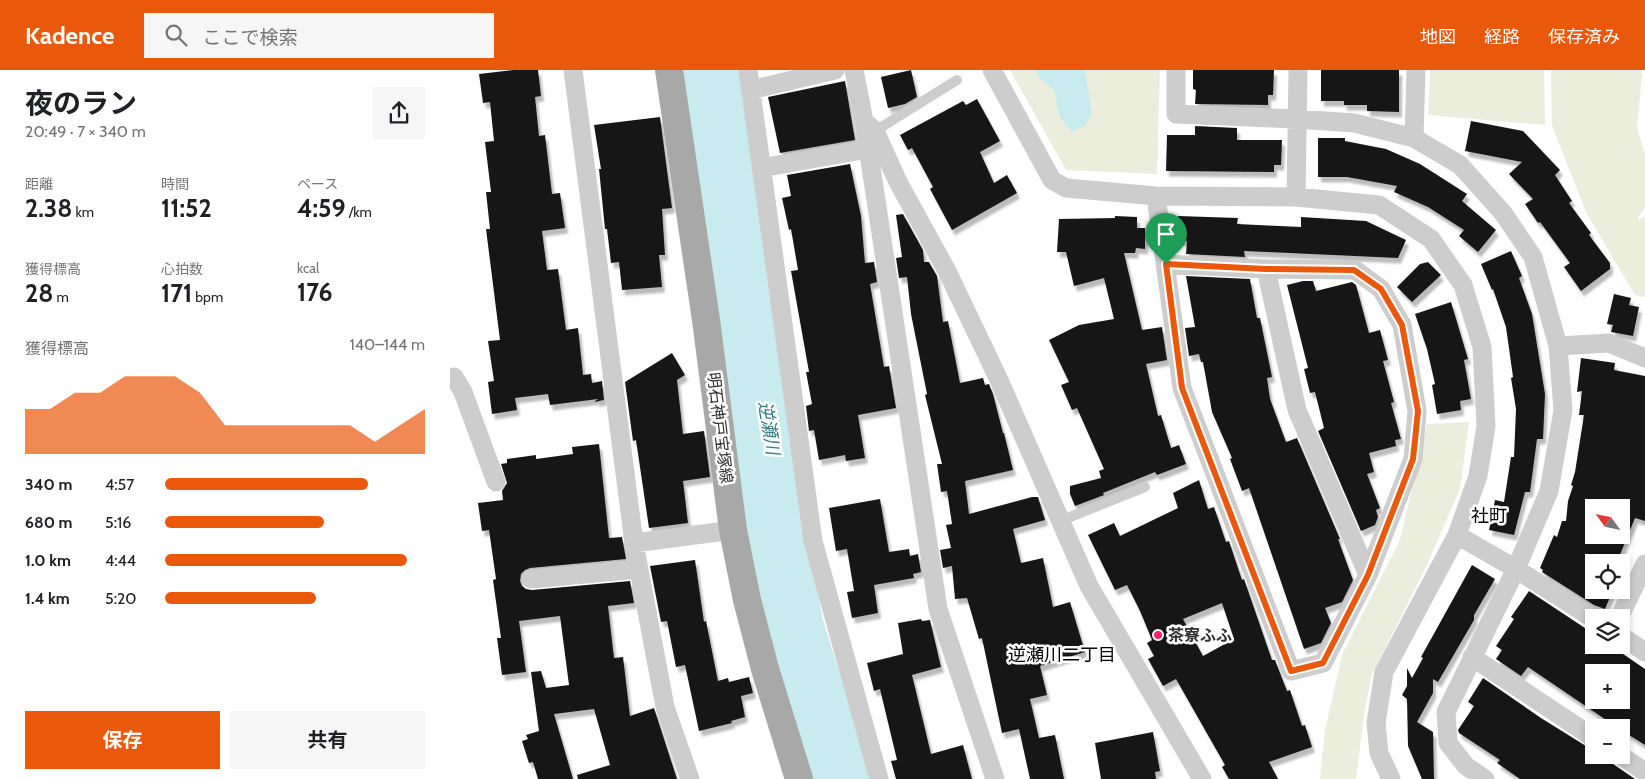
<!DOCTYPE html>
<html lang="ja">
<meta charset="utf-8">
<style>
body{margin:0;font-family:Cabin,"Noto Sans JP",sans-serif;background:#f6f6f6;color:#202124;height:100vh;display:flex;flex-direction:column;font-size:19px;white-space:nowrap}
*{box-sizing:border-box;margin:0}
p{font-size:16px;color:#757577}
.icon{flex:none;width:28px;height:28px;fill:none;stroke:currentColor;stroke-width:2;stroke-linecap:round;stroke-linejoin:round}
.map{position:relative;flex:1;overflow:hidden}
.details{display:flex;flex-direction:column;background:#fff;width:450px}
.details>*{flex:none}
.needle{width:32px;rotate:303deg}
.tools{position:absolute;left:1135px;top:429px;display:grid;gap:10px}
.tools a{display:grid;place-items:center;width:45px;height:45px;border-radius:0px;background:#fff;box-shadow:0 2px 8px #0003;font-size:25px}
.pin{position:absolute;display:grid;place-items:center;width:42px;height:42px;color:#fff;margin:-51px -21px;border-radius:50% 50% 50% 0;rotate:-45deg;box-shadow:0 0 5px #0007}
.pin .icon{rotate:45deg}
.round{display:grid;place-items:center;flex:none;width:52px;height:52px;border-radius:0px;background:#f6f6f6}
.headline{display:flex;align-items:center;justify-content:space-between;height:85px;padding:0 25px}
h1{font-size:28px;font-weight:700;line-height:38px}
.figures{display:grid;grid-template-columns:repeat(3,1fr);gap:8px;height:85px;padding:5px 25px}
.figures div{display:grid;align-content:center}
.figures b{font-size:25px;font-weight:700}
.figures small{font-size:14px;font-weight:400}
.figures p{font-size:14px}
.chart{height:140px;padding:10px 25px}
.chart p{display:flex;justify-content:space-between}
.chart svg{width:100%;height:90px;margin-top:5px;fill:#ea580c;opacity:.7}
.button{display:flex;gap:10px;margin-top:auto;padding:10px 25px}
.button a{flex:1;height:58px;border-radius:0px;background:#ea580c;color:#fff;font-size:20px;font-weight:700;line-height:58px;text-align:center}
.button a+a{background:#f6f6f6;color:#202124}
ul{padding:0 25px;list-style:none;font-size:16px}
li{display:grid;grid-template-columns:80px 60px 1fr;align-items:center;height:38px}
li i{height:12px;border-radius:6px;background:#ea580c}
header{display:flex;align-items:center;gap:30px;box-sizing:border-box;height:70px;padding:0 25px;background:#ea580c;color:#fff}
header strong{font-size:24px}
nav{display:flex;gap:28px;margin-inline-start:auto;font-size:18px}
.search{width:350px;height:45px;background:#f6f6f6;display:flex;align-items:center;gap:12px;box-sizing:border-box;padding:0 18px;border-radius:0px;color:#757577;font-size:19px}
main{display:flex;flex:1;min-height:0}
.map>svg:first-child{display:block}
.green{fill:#ebeedd}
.water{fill:#c8ebef}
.building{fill:#171717;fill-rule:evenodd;filter:url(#shadow)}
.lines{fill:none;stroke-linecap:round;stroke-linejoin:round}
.lane{stroke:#cdcdcd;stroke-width:10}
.street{stroke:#cdcdcd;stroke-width:19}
.primary{stroke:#a8a8a8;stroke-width:28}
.route-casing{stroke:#fff;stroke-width:10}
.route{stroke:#ea580c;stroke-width:6}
.poi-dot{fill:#f3266e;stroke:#fff;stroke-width:2}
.labels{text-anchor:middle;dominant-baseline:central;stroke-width:5;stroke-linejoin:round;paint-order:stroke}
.street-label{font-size:16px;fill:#303030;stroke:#fff}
.poi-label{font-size:16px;font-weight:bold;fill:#303030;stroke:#fff;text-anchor:start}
.water-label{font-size:18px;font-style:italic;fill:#317b85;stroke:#fff}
.neighbourhood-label{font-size:18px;fill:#000;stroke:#fff}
</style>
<header>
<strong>Kadence</strong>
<div class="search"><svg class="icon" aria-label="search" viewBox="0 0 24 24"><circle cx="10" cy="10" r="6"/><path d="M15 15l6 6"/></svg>ここで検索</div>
<nav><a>地図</a><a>経路</a><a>保存済み</a></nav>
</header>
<main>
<section class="details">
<div class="headline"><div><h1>夜のラン</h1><p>20:49 · 7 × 340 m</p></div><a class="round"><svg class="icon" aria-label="share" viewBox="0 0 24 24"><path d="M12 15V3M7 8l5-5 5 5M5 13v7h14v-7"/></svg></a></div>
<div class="figures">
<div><p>距離</p><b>2.38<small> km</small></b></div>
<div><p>時間</p><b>11:52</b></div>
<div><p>ペース</p><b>4:59<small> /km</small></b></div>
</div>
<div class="figures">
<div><p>獲得標高</p><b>28<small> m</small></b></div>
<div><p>心拍数</p><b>171<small> bpm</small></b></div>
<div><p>kcal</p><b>176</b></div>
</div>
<div class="chart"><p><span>獲得標高</span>140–144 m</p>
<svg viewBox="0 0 160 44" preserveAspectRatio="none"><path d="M0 44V22L10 22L20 14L30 14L40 6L50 6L60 6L70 14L80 30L90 30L100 30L110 30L120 30L130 30L140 38L150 30L160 22V44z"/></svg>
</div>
<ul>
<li><b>340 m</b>4:57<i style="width:78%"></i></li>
<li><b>680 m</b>5:16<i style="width:61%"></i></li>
<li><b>1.0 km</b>4:44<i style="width:93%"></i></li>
<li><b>1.4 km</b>5:20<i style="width:58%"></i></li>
</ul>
<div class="button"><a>保存</a><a>共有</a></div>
</section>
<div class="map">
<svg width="1195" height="709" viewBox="0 0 1195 709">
<defs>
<filter id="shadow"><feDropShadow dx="3" dy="5.5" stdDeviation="1" flood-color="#0004"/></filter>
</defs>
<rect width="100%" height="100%" fill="#fff"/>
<!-- green -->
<path class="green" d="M560,0h150l-3,104 -91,-4z
M980,0h114l1,55 -117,-10z
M1101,0h90l1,5 -5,53 8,26v53l-8,13 8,-3v80l-10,-2 -48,-81 -35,-88z
M1019,352l-9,67 -34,78 -54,107 -8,40 -8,65h-36l5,-49 17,-75 58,-115 27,-116z"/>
<!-- water -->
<path class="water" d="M231,0h60l60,431 22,119 50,159h-64l-44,-150 -20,-105z
M585,0h50l7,43 -6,12 -14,6c-9,-7 -14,-14 -15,-26 -1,-4 0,-9 -2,-12 -5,-9 -17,-13 -20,-23z"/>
<!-- building -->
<path class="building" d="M63,0h25l3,26 -6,1 4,39 6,-1 7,59 8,-1 5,35 -23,3 5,39 11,-1 8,61 12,-2 5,47 8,-1 1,9 10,-2 2,19 -10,2 4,-3 -48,6 -2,-11 -33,4 2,12 -25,4 -4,-32 6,-1 -6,-40 12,-1 -14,-111h4l-4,-37h5l-6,-50 9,-1 -4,-39 -7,1 -4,-29z
M461,0l6,27 -12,7 -17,4 -7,-31z
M743,0h81l-1,25h-5v10l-73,-1 1,-14 -3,-1z
M871,0h78v42l-32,-1v-6h-23v-4h-23z
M395,11l10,59 -75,13 -12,-56z
M527,29l23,42 -20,11 14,31 13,-8 10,18 -65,37 -22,-41 3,-2 -21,-39 -4,2 -8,-15 63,-34 3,4z
M210,47l12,91 -10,1 3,46h-6l3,32 -40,3 -3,-28 -8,1 -4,-34h-2l-6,-60h2l-7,-44z
M1021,51l52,10 37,39 -5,5 17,26 -3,2 22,30 -2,2 21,28v6l-29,22 -17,-24 6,-4 -30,-41 -2,1 -13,-19 8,-5 -24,-25 13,-12 -57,-11z
M745,56l42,2v12h45l-1,25h-7v7l-108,-1 1,-36h28z
M868,68h27v3l41,8 34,15 47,30 -5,7 34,29 -18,22 -19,-16 5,-6 -36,-23 -34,-15 3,-6 -50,-9h-29z
M400,94l11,52 4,47 9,-1 3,20 -7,2 14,83 5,-1 7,42 -38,7 7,43 -19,3 -1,-6 -26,5 -5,-30 -5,1 -3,-25 6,-2 -6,-32h3l-18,-101 7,-1 -7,-41 -2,1 -7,-32 9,-2 -4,-21z
M453,144l20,36 1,12h5l8,14 6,46 5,-1 12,62 23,-5 2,7 4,-1 4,10 10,39h1l9,37 -48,11 4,33 63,-17h6l7,23 -32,9 8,34 22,-5 10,49 17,-5 15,50 -45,14 7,29 -17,4 9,39 16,-3 9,44h-34l-11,-50 -17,4 -20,-95 -3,1 -12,-41 -12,1 -3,-33 -9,2 -3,-18 11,-2 -5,-23 6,-1 -5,-33 -6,1 -4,-28h5l-17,-69 2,-1 -16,-80 -4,-37 -8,1 -3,-20 6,-1 -6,-42z
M665,146l22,1v11h8v21l-9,-1 -1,5h-11l18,77 20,-3 5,33 -21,4 12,52 3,-1 10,33 8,-3 7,19 -29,11 -2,-3 -52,21 1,2 -29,11 -5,-12v-8l31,-8 -2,-7 5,-2 -27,-61 -5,2 -11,-25 8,-3 -20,-42 30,-15 35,-6 -10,-41 -30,8 -8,-34h-9l2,-33 56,-1z
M728,146l60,2 -1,6 64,3v-10l65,4 40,19 -8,18 -154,-7 1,6 -59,-3 1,-13 -9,-1z
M1061,181l11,25 -3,2 13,36 13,80 -2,45h-6l-7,53h-5l-11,43 -25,-5 6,-30 9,2 7,-45h3l2,-48 -5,-31 2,-1 -7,-50 -13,-38 -1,1 -11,-26z
M978,192l13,13 -29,27 -15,-15 23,-23z
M736,206l64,3 7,39h3l12,59 -5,1 3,21 16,43 11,-4 43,101h-2l15,41 -11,22 -17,6 6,15 -10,20 -17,6 -55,-161 -7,3 -12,-32 2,-1 -20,-46 -9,-50h-2l-2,-8 -10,2 -4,-28 10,-1z
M853,211h10l3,10 36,-9 4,3 13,48 11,-3 8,30 -5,1 11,41 -3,1 10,36 -6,1 1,6 -27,7 5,19 -7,2 13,34 -4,2 2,7 -3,8 -14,6 -43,-100 6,-3 -9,-36 -5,1 -6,-24 4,-1 -21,-83z
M1164,224l17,4 -2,7 10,2 -6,29 -22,-4 2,-7 -6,-1z
M1001,232l17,57 -4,1 7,39 -11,2 1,9 -24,4 -5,-29 3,-1 -8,-35 -12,-35z
M222,283l13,22 -8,5 6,54 21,-3 6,46 -27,4 5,42 -39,5 -13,-88 -3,1 -8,-59z
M1131,288l34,5 -1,7 31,6v145l-10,-3 -18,44h-23v28h19l-8,19 -11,-4 -52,-33 1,-2 -3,-2 14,-33 3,2 5,-16h4l2,-20 5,-15 -2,-1 4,-13 9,-57h-5l3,-24 -5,1zM1144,438h27v27h-27z
M149,374l10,94 13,-1 4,22 -96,9 -5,2 -4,4 -1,7 2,5 4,3 6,1 98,-9 4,22 -26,3 6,52 9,-1 7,59 24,-8 23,71h-99l-1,-4 33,-10 -16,-56 -40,5 19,65h-35l-5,-17 -4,1 -7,-22 6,-2 -2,-4 13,-4 -8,-59 10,-1 5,17 23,-3 -9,-69 -41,5 7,51 -24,3 -5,-37h4l-8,-58 3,-1 -7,-49 -7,1 -4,-28 25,-3 -1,-9 5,-8 -6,-19 6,-1v-4l29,-4v4l37,-5 -1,-7z
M749,410l9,29 6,-2 12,35 3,-1 13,39 2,-1 28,81h3l12,31 3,-1 12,36 3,-1 7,22 -43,15 9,17h-49l-7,-12 3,-2 -49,-86 -13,7 -15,-27 6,-3 -7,-13 5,-3 -12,-29 -13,-26 -12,5 -27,-55 26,-12 6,13 58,-28 -5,-15zM772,533l12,36 -31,17 -20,-37z
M430,429l9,53 20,-3 1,7 8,-2 3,18 -8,2 1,4 -40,7 4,28 -26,5 -5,-26 7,-1 -7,-42 -11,2 -7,-43z
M245,490l9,62 2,-1 12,60 10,-3 1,4 20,-5 4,16 -12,3 4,21 -14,4 1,2 -33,8 -14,-66 -9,2 -9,-46 -6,1 -11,-56z
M1022,495l23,14 -21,36v5l-36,62 -5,-3v14l-16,29 16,10 1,47h-12l-14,-33 -1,-47 -5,-4 5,-9v-18l5,10 11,-20 -2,-1z
M1079,521l65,43 -4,11h20l35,24v76l-24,-15v-2h-3l-90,-61 -7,9 -25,-17 6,-9 -6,-4 18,-27 -3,-2zM1144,602h27v28h-27z
M471,549l1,2 8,-1 11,47 -29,8 19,79 32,-9 9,34h-76l-5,-18 6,-1 -17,-71 -6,2 -7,-28 36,-9 -5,-31z
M1033,608l58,40 53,33v4h6l35,24h-115l-23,-16 3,-3 -41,-27 -1,-3 16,-24 -6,-4z
M703,662l7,39 -5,1 1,7h-55l-6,-36z"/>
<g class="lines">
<!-- lane -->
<path class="lane" d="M425,61l82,-51
M610,451l85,-34"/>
<!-- street -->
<path class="street" d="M123,0l61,473 31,164 25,72
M298,0l65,471 66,238
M404,0l10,51 74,488 57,170
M542,0l60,110 14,8 90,8 140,1 83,8 52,34 32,46 19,62 4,79 -8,50 -21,59 -73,137 -8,51 3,30 12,26
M726,0v44l121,5 57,4 60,15 46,27 43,48 30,44 25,89 5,64 -14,81 -33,78 -70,143 2,31 18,23 19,13
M300,20l85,-20
M414,51l11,10 23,51 49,89 52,109 90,206 113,193
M964,68l2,-68
M311,98l107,-19
M706,126l26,192 109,283 32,-8 45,-88 45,-116 4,-48 -15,-86 -21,-36 -26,-19 -89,-1 -101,-5
M846,127l2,-127
M816,199l31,141 71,165
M1108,276l51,-3 36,15
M0,308l4,-1 9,15 33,90
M1007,465l59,34 78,50
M184,473l99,-13
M81,509l108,-10
M1169,548l26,-54
M1171,566l24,16
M1022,587l122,81
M1170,685l25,17"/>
<!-- primary -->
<path class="primary" d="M219,0l37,250 27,210 14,70 18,69 34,110"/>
</g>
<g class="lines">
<defs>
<path id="route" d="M716,194l100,5 88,1 27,19 21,36 16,86 -5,48 -45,116 -45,88 -32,8 -109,-283z"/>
</defs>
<!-- route casing -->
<use href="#route" class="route-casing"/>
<!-- route -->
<use href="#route" class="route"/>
</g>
<!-- markers -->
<circle class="poi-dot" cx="708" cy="565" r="5"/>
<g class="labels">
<!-- street labels -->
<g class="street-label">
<text transform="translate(270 358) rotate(83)">明石神戸宝塚線</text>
</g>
<!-- poi labels -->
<g class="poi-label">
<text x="718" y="565">茶寮ふふ</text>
</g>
<!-- water labels -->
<g class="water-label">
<text transform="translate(319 358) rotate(81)">逆瀬川</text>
</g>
<!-- neighbourhood labels -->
<g class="neighbourhood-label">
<text x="1039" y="446">社町</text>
<text x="612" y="585">逆瀬川二丁目</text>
</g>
</g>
</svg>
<div class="tools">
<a><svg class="needle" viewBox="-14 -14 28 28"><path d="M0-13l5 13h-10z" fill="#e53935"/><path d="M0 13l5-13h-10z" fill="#757577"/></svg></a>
<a><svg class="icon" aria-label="locate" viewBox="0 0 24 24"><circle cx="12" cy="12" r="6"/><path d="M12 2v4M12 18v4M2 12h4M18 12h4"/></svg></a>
<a><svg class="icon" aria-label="layers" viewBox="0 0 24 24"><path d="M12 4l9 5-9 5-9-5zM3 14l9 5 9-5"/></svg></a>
<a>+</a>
<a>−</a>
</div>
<div class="pin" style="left:716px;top:194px;background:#1e9e55"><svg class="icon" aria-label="arrive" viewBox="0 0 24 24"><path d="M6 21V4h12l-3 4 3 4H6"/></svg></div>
</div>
</main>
